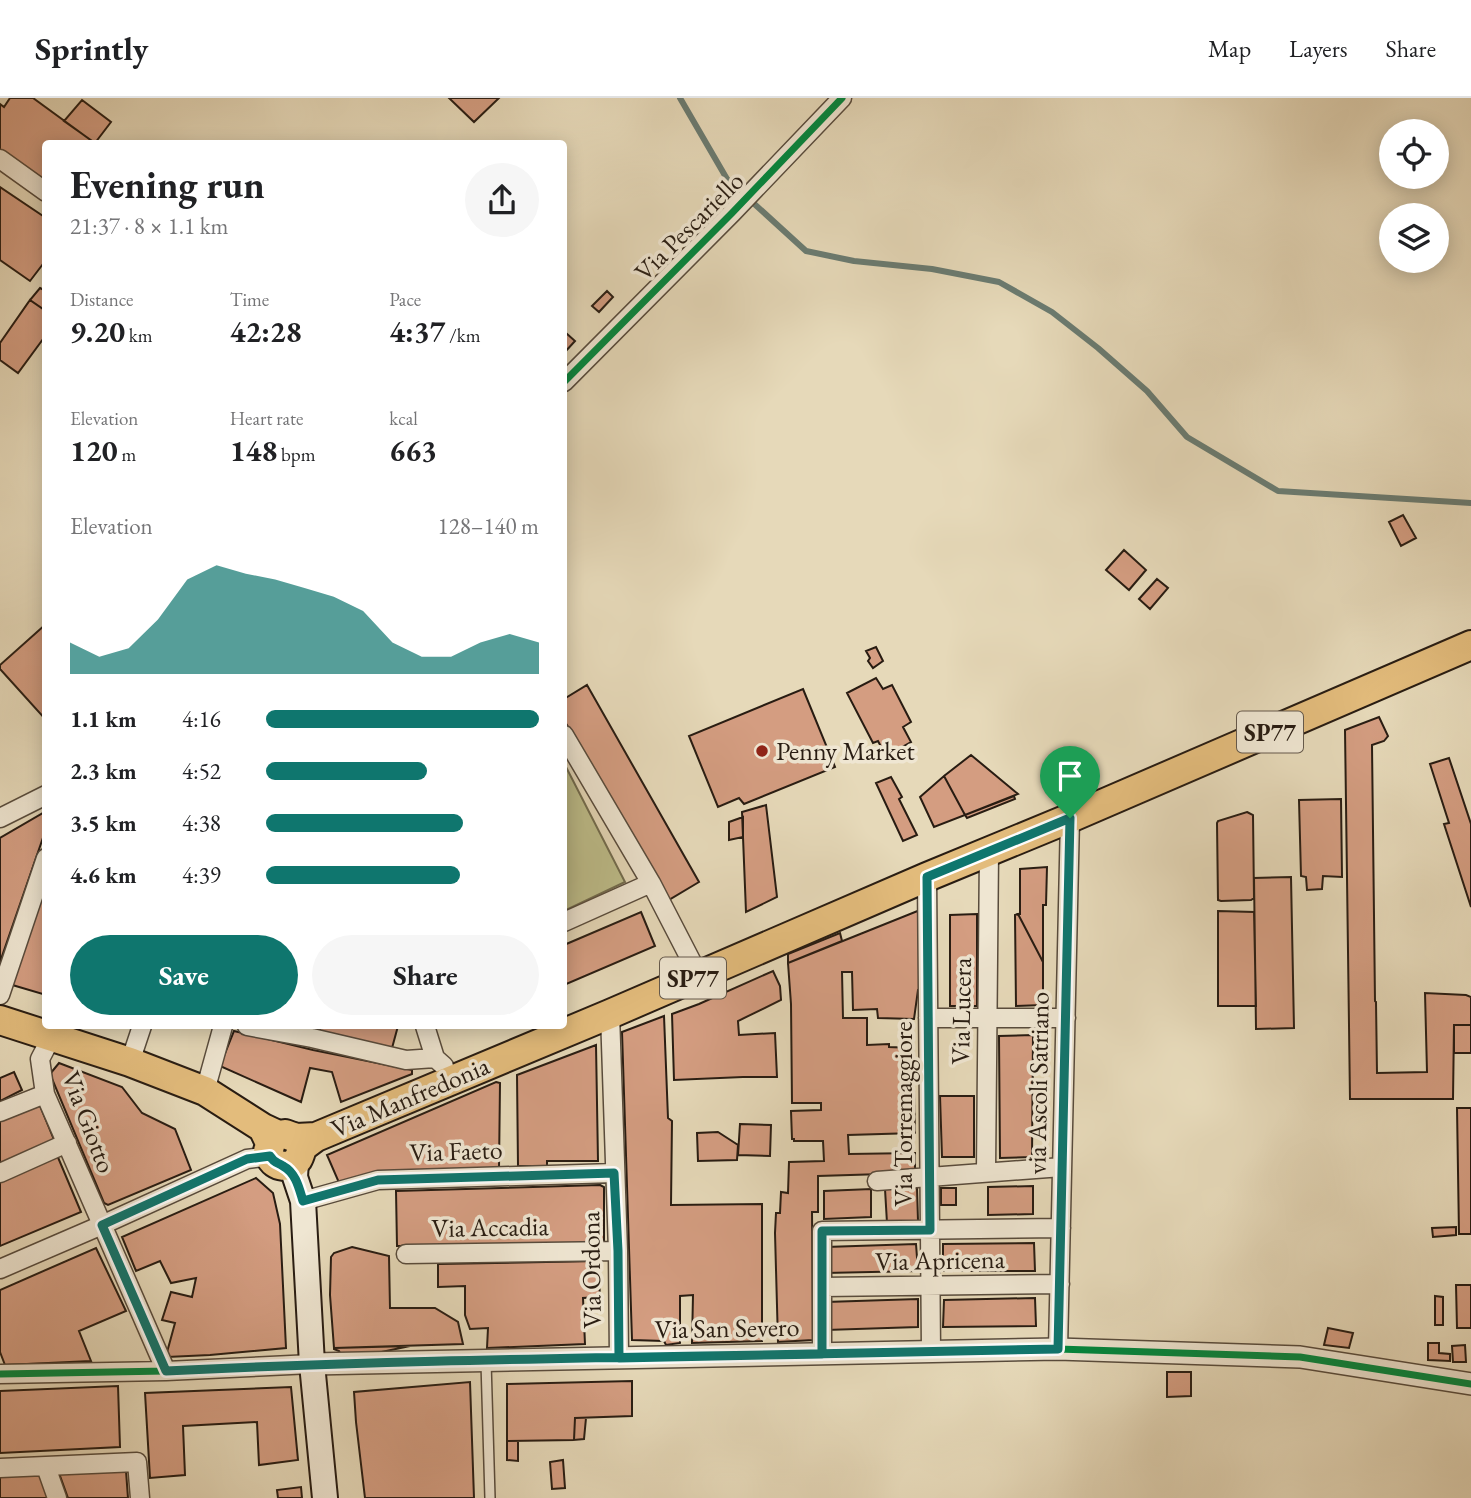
<!DOCTYPE html>
<meta charset="utf-8">
<style>
body{margin:0;font-family:"EB Garamond",serif;background:#f6f6f6;color:#202124;height:100vh;display:flex;flex-direction:column;font-size:26px;white-space:nowrap}
*{box-sizing:border-box;margin:0}
p{font-size:23px;color:#757577}
.icon{flex:none;width:38px;height:38px;fill:none;stroke:currentColor;stroke-width:2;stroke-linecap:round;stroke-linejoin:round}
.map{position:relative;flex:1;overflow:hidden}
.drawer{position:absolute;left:42px;top:42px;width:525px;height:889px;display:flex;flex-direction:column;background:#fff;border-radius:7px;box-shadow:0 4px 18px #0003}
.drawer>*{flex:none}
.buttons{position:absolute;left:1379px;top:21px;display:grid;gap:14px}
.buttons a{display:grid;place-items:center;width:70px;height:70px;border-radius:50%;background:#fff;box-shadow:0 4px 18px #0003;font-size:35px}
.pin{position:absolute;display:grid;place-items:center;width:60px;height:60px;color:#fff;margin:-72px -30px;border-radius:50% 50% 50% 0;rotate:-45deg;box-shadow:0 0 7px #0007}
.pin .icon{rotate:45deg}
.round{display:grid;place-items:center;flex:none;width:74px;height:74px;border-radius:37px;background:#f6f6f6}
.summary{display:flex;align-items:center;justify-content:space-between;height:119px;padding:0 28px}
h1{font-size:38px;font-weight:700;line-height:52px}
.metrics{display:grid;grid-template-columns:repeat(3,1fr);gap:10px;height:119px;padding:7px 28px}
.metrics div{display:grid;align-content:center}
.metrics b{font-size:30px;font-weight:700}
.metrics small{font-size:19px;font-weight:400}
.metrics p{font-size:19px}
.chart{height:196px;padding:14px 28px}
.chart p{display:flex;justify-content:space-between}
.chart svg{width:100%;height:126px;margin-top:7px;fill:#0f766e;opacity:.7}
.action{display:flex;gap:14px;margin-top:auto;padding:14px 28px}
.action a{flex:1;height:80px;border-radius:42px;background:#0f766e;color:#fff;font-size:28px;font-weight:700;line-height:80px;text-align:center}
.action a+a{background:#f6f6f6;color:#202124}
ul{padding:0 28px;list-style:none;font-size:23px}
li{display:grid;grid-template-columns:112px 84px 1fr;align-items:center;height:52px}
li i{height:18px;border-radius:9px;background:#0f766e}
header{display:flex;align-items:center;gap:42px;box-sizing:border-box;height:98px;padding:0 35px;background:#fff;border-bottom:2px solid #e0e0e0}
header strong{font-size:33px}
nav{display:flex;gap:38px;margin-inline-start:auto;font-size:24px}
.map>svg:first-child{display:block}
.green{fill:#bdbd8a;stroke:#726c4e;stroke-width:2}
.lines{fill:none;stroke-linecap:round;stroke-linejoin:round}
.stream{stroke:#6a7b71;stroke-width:6}
.building{fill:#d49d81;stroke:#281c12;stroke-width:2}
.service-casing{stroke:#584b3c;stroke-width:12}
.minor-casing{stroke:#584b3c;stroke-width:21}
.tertiary-casing{stroke:#584b3c;stroke-width:24}
.secondary-casing{stroke:#281c12;stroke-width:28}
.primary-casing{stroke:#281c12;stroke-width:32}
.service{stroke:#efe6d2;stroke-width:9}
.minor{stroke:#efe6d2;stroke-width:18}
.tertiary{stroke:#efe6d2;stroke-width:21}
.secondary{stroke:#efe6d2;stroke-width:24}
.primary{stroke:#e3bc7c;stroke-width:28}
.cycleway-casing{stroke:#efe6d2;stroke-width:11}
.cycleway{stroke:#00873e;stroke-width:7}
.route-casing{stroke:#fff;stroke-width:14}
.route{stroke:#0f766e;stroke-width:9}
.poi-dot{fill:#8f2418;stroke:#efe6d2;stroke-width:2.5}
.labels{text-anchor:middle;dominant-baseline:central;stroke-width:7;stroke-linejoin:round;paint-order:stroke}
.shield{fill:#efe6d2;stroke:#64594c;stroke-width:2}
.shield-label{font-size:24px;font-weight:bold;fill:#281c12}
.street-label{font-size:26px;fill:#281c12;stroke:#efe6d2}
.poi-label{font-size:26px;fill:#281c12;stroke:#efe6d2;text-anchor:start}
</style>
<header>
<strong>Sprintly</strong>
<nav><a>Map</a><a>Layers</a><a>Share</a></nav>
</header>
<div class="map">
<svg width="1471" height="1400" viewBox="0 0 1471 1400">
<rect width="100%" height="100%" fill="#e6d9b9"/>
<filter id="stains"><feTurbulence type="fractalNoise" baseFrequency=".00286" numOctaves="4"/><feColorMatrix values="0 0 0 0 .2 0 0 0 0 .09 0 0 0 0 .02 0 0 0 .5 -.17"/></filter>
<radialGradient id="worn" r=".72"><stop offset=".6" stop-color="#630" stop-opacity="0"/><stop offset="1" stop-color="#630" stop-opacity=".3"/></radialGradient>
<!-- green -->
<path class="green" d="M566,669l59,115 -61,29v-128z"/>
<g class="lines">
<!-- stream -->
<path class="stream" d="M680,0l47,81 79,72 48,10 78,8 67,13 53,30 46,36 49,43 40,46 91,54 193,12"/>
</g>
<!-- building -->
<path class="building" d="M10,0h23l63,46h-50v39l-46,-28v-51l4,3z
M449,0h50l-25,24z
M82,2l29,22 -16,21 -31,-22z
M0,89l46,31v42l-16,21 -30,-21z
M40,190l6,3v20l-16,-11z
M607,193l6,6 -14,15 -7,-6z
M30,202l16,11v24l-28,38 -18,-13v-17z
M566,235l9,8 -10,11 -1,-2v-15z
M1403,417l13,23 -15,8 -12,-24z
M1124,452l22,20 -17,20 -23,-20z
M1157,481l11,9 -18,21 -11,-10z
M46,526v96l-46,-51v-4z
M876,549l7,14 -10,7 -5,-7 2,-3 -4,-7z
M876,580l7,11 9,-4 19,37 -8,5 8,15 -25,14 -8,-15 -5,2 -26,-50z
M587,587l112,197 -32,19 -103,-181v-21z
M803,591l32,78 -91,37 -5,-6 -21,9 -29,-71z
M1379,619l9,19 -4,5 -12,4 3,256 1,1 1,71 50,-1 -2,-79 41,2 5,2v28h-17l-1,74h-103l-5,-369z
M971,657l47,39 -53,21 -21,-39z
M1449,660l22,66v83l-27,-83 5,-1 -19,-59z
M944,678l21,39 -31,12 -14,-30z
M891,679l11,20 -3,2 18,36 -14,6 -27,-58z
M1014,698l1,3 -48,19 -2,-3z
M1341,701l1,78 -19,-1 -1,13 -15,1 -1,-13 -5,-1 -2,-76z
M766,707l11,92 -31,15 -4,-100z
M1247,714l6,3 1,83 -3,2 -30,1 -3,-1 -1,-77 1,-2z
M43,715l3,2v14l-46,133v-124z
M743,719v20l-14,3v-18z
M1047,769l-1,38h-3v57l-25,-48h2v-45z
M1291,779l3,151 -38,1 -2,-151z
M46,780v117l-37,-11z
M920,812v79l-2,1 -4,29 -36,-1 -1,-9 -24,1 -1,-38h-10l1,46h24v27l22,-1v3l24,1 2,85 -67,2 1,19 66,-1v20l-97,3v36h-6l1,128 -35,2 -3,-109 1,-20h4l1,-21 7,1 1,-31 35,-1 -1,-20h-29v-2h-2l-1,-28 30,-1v-7h-29l-1,-99 -3,-41z
M1218,813l36,1 2,94h-38z
M641,814l14,34 -91,39v-40z
M977,816v92h-27v-91z
M1018,816l25,48v43l-27,1 -1,-91z
M840,835l2,8 -54,22v-9z
M773,873l7,15 1,14 -43,21 1,14 36,-2 2,44h-34l-69,3 -2,-66 27,-10z
M664,918l4,102 4,3 -1,84 91,-1v137l-70,2 1,-48 -13,1v47l-14,2 -2,-4 -32,-1 -10,-308z
M1454,927h17v28h-17z
M321,928h77l-6,22 -74,-14z
M234,933l79,19 99,20v4l-71,28 -9,-30 -22,-4 -9,34 -81,-36z
M1033,937l-1,122 -32,1 -1,-122z
M596,947l2,116h-51v8h-14v-3h-15l-1,-91z
M59,965l63,24 20,26 33,16 16,41 -83,35 -4,-2 -54,-129z
M14,974l8,18 -22,11v-23z
M496,984l4,1 -1,86 -159,16 -13,-30z
M940,998h34v61h-32z
M39,1005l16,39 -55,23v-44z
M1457,1010h14v126h-12z
M740,1026l31,1 -1,31 -32,-1z
M718,1034l20,13 -1,15 -39,1 -1,-28z
M57,1057l24,57 -81,34v-65z
M256,1080l17,15 7,31 6,124 -76,7 -43,2 -1,-1 9,-33 -13,-3 9,-28 21,5 4,-19 -25,5 -11,-22 -24,10 -14,-34z
M600,1087l4,2v55l-3,2 -204,2 -1,-55z
M1033,1088v28l-45,1v-28z
M917,1090l1,33 -31,2 -2,-34z
M941,1090h15v17h-15z
M871,1091v28l-47,2v-28z
M1456,1129v8l-23,2 -1,-9z
M1034,1145l1,28h-92v-27z
M916,1146l2,27 -93,2 1,-26z
M352,1149l37,9 1,52h45l23,14 5,22 -129,4 -4,-53 1,-38 3,-4z
M96,1150l30,63 -47,20 12,30 -86,4 -5,-13v-62z
M598,1163l2,36 -17,1 2,46 -98,4 1,-20 -18,1 -5,-14v-29l-27,1v-23z
M1456,1187h15v43h-14z
M1435,1198l8,1v28h-8z
M1035,1200l1,28 -93,1 1,-27z
M918,1201v28l-92,3v-28z
M1328,1230l25,5 -4,15 -25,-3z
M1428,1245h11v10l11,1v7l-22,-1z
M1465,1247l1,17h-13l-1,-16z
M410,1248l-38,8 -32,-1 -1,-2 -5,-2v-1z
M1167,1274h24v24l-24,1z
M632,1283v35l-57,2 -1,22 -67,1v-57z
M470,1284l4,116h-109l-9,-76 -2,-30z
M118,1288l2,61 -120,6v-62z
M291,1289l7,73 -39,5 -2,-43 -74,4 2,49 -35,3 -5,-85z
M575,1320h11l-2,21 -10,1z
M507,1343h11v20l-11,-1z
M563,1362l2,28 -13,1 -2,-27z
M126,1373l2,27h-60l-9,-25z
M0,1377h40l9,23h-49z
M301,1389l1,11h-24l-1,-8z"/>
<g class="lines">
<defs>
<path id="service" d="M486,1264l4,136"/>
<path id="minor" d="M0,61l46,33
M564,284l168,-169 110,-115
M564,637l87,148 -87,39
M0,720l46,-23
M927,779l4,474
M651,785l48,93
M0,897l46,-137
M610,916l8,237 1,107
M928,920h138
M247,928l65,12 94,22 29,-2
M425,928l10,32 9,8
M51,940l-11,21 5,35 121,277
M130,964l12,-36
M205,993l18,-65
M0,1014l45,-18
M986,1073l3,-320
M0,1075l67,-30
M877,1083l185,-14
M303,1103l75,-21 236,-7
M406,1156l212,-3
M0,1171l102,-44 145,-66 23,-3
M822,1189l238,-3
M1058,1251l12,-531
M822,1256v-123l239,-3
M0,1276l166,-3 146,-7
M46,1369l11,31
M0,1370l137,-6 3,36"/>
<path id="tertiary" d="M312,1266l746,-15 242,8 171,27"/>
<path id="secondary" d="M296,1063l-1,16 8,24 9,163 13,134"/>
<path id="primary" d="M0,922l130,42 75,29 58,37 15,7 7,-1 11,4 20,-1 294,-123 317,-137 143,-59 401,-173
M263,1030c2,5 6,12 7,16 0,10 -4,2 0,12 4,12 21,13 28,3 2,-3 3,-8 4,-11 4,-4 10,-8 14,-11"/>
</defs>
<!-- service casing -->
<use href="#service" class="service-casing"/>
<!-- minor casing -->
<use href="#minor" class="minor-casing"/>
<!-- tertiary casing -->
<use href="#tertiary" class="tertiary-casing"/>
<!-- secondary casing -->
<use href="#secondary" class="secondary-casing"/>
<!-- primary casing -->
<use href="#primary" class="primary-casing"/>
<!-- service -->
<use href="#service" class="service"/>
<!-- minor -->
<use href="#minor" class="minor"/>
<!-- tertiary -->
<use href="#tertiary" class="tertiary"/>
<!-- secondary -->
<use href="#secondary" class="secondary"/>
<!-- primary -->
<use href="#primary" class="primary"/>
<defs>
<path id="cycleway" d="M564,284l168,-169 110,-115
M1058,1251l12,-531
M0,1276l166,-3 146,-7 746,-15 242,8 171,27"/>
</defs>
<!-- cycleway casing -->
<use href="#cycleway" class="cycleway-casing"/>
<!-- cycleway -->
<use href="#cycleway" class="cycleway"/>
</g>
<g class="lines">
<defs>
<path id="route" d="M1070,720l-143,59 3,353 -108,1v123c-218,4 -437,6 -656,17l-64,-146 145,-66 23,-3c4,7 7,6 13,10 13,7 16,22 20,35l75,-21 236,-7 4,78 1,107 439,-9 12,-531"/>
</defs>
<!-- route casing -->
<use href="#route" class="route-casing"/>
<!-- route -->
<use href="#route" class="route"/>
</g>
<!-- markers -->
<circle class="poi-dot" cx="762" cy="653" r="7"/>
<g class="labels">
<!-- shield labels -->
<g class="shield">
<rect x="1237" y="613.5" width="66" height="41" rx="5"/>
<rect x="660" y="859.5" width="66" height="41" rx="5"/>
</g>
<g class="shield-label">
<text x="1270" y="634">SP77</text>
<text x="693" y="880">SP77</text>
</g>
<!-- street labels -->
<g class="street-label">
<text transform="translate(689 128) rotate(-45)">Via Pescariello</text>
<text transform="translate(961 913) rotate(-89)">Via Lucera</text>
<text transform="translate(1038 985) rotate(-89)">via Ascoli Satriano</text>
<text transform="translate(410 999) rotate(-23)">Via Manfredonia</text>
<text transform="translate(903 1016) rotate(-90)">Via Torremaggiore</text>
<text transform="translate(89 1024) rotate(69)">Via Giotto</text>
<text transform="translate(456 1053) rotate(-2)">Via Faeto</text>
<text transform="translate(490 1129) rotate(-1)">Via Accadia</text>
<text transform="translate(940 1162) rotate(-1)">Via Apricena</text>
<text transform="translate(591 1172) rotate(-91)">Via Ordona</text>
<text transform="translate(727 1230) rotate(-1)">Via San Severo</text>
</g>
<!-- poi labels -->
<g class="poi-label">
<text x="776" y="653">Penny Market</text>
</g>
</g>
<rect width="100%" height="100%" filter="url(#stains)"/>
<rect width="100%" height="100%" fill="url(#worn)"/>
</svg>
<div class="buttons">
<a><svg class="icon" aria-label="locate" viewBox="0 0 24 24"><circle cx="12" cy="12" r="6"/><path d="M12 2v4M12 18v4M2 12h4M18 12h4"/></svg></a>
<a><svg class="icon" aria-label="layers" viewBox="0 0 24 24"><path d="M12 4l9 5-9 5-9-5zM3 14l9 5 9-5"/></svg></a>
</div>
<div class="pin" style="left:1070px;top:720px;background:#1e9e55"><svg class="icon" aria-label="arrive" viewBox="0 0 24 24"><path d="M6 21V4h12l-3 4 3 4H6"/></svg></div>
<section class="drawer">
<div class="summary"><div><h1>Evening run</h1><p>21:37 · 8 × 1.1 km</p></div><a class="round"><svg class="icon" aria-label="share" viewBox="0 0 24 24"><path d="M12 15V3M7 8l5-5 5 5M5 13v7h14v-7"/></svg></a></div>
<div class="metrics">
<div><p>Distance</p><b>9.20<small> km</small></b></div>
<div><p>Time</p><b>42:28</b></div>
<div><p>Pace</p><b>4:37<small> /km</small></b></div>
</div>
<div class="metrics">
<div><p>Elevation</p><b>120<small> m</small></b></div>
<div><p>Heart rate</p><b>148<small> bpm</small></b></div>
<div><p>kcal</p><b>663</b></div>
</div>
<div class="chart"><p><span>Elevation</span>128–140 m</p>
<svg viewBox="0 0 160 44" preserveAspectRatio="none"><path d="M0 44V33L10 38L20 35L30 25L40 11L50 6L60 9L70 11L80 14L90 17L100 22L110 33L120 38L130 38L140 33L150 30L160 33V44z"/></svg>
</div>
<ul>
<li><b>1.1 km</b>4:16<i style="width:100%"></i></li>
<li><b>2.3 km</b>4:52<i style="width:59%"></i></li>
<li><b>3.5 km</b>4:38<i style="width:72%"></i></li>
<li><b>4.6 km</b>4:39<i style="width:71%"></i></li>
</ul>
<div class="action"><a>Save</a><a>Share</a></div>
</section>
</div>
